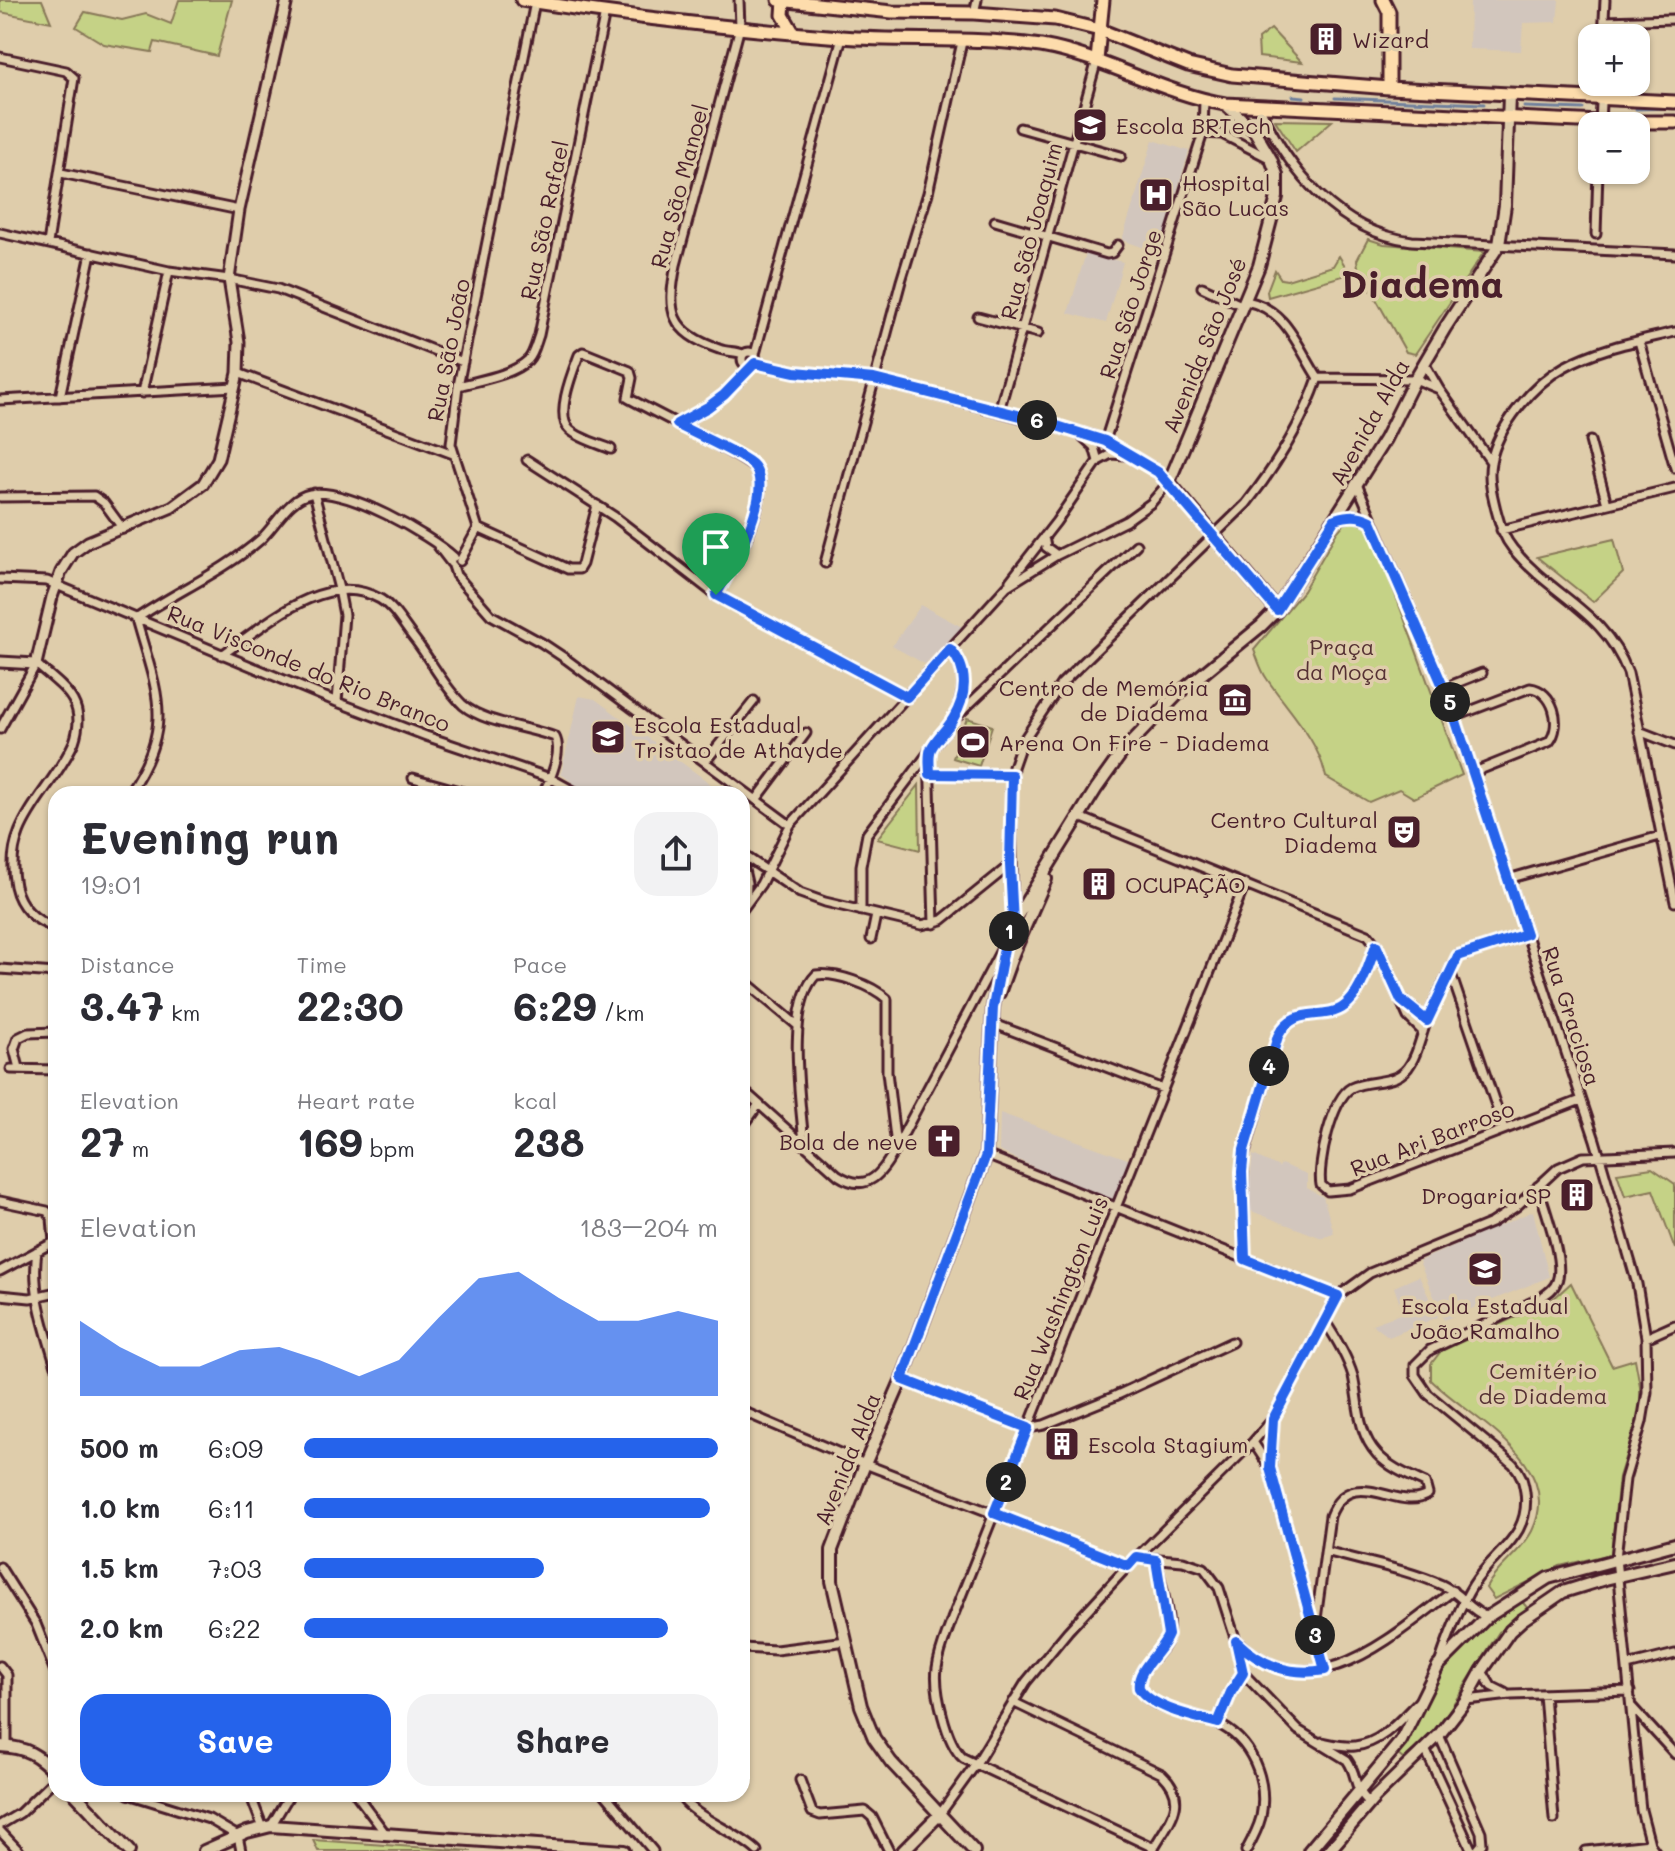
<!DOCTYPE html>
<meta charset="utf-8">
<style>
body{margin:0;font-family:Mali,sans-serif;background:#f2f2f3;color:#2b2b33;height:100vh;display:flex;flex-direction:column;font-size:30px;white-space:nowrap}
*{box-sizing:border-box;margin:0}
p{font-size:26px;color:#7c7c81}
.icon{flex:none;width:44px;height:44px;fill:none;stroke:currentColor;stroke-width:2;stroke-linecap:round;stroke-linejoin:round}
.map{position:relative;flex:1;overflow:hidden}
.panel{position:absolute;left:48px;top:786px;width:702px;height:1016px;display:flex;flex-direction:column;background:#fff;border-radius:24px;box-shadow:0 2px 6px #0004}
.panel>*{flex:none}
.tools{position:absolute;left:1578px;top:24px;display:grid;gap:16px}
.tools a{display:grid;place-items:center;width:72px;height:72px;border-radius:16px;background:#fff;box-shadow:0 2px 6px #0004;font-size:40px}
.pin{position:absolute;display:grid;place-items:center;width:68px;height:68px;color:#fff;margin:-82px -34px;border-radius:50% 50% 50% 0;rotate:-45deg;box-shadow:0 0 8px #0007}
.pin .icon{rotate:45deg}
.km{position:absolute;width:40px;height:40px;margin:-20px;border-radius:50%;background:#222;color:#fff;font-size:22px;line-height:40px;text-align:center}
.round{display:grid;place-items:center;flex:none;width:84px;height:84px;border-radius:24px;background:#f2f2f3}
.overview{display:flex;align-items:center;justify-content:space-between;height:136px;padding:0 32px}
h1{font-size:44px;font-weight:800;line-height:60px}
.metrics{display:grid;grid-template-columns:repeat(3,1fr);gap:12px;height:136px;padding:8px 32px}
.metrics div{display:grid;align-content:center}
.metrics b{font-size:40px;font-weight:800}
.metrics small{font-size:22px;font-weight:400}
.metrics p{font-size:22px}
.chart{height:224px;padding:16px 32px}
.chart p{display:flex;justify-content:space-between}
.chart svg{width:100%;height:144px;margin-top:8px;fill:#2563eb;opacity:.7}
.cta{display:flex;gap:16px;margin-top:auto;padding:16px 32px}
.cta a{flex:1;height:92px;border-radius:24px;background:#2563eb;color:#fff;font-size:32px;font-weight:800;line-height:92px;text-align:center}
.cta a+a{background:#f2f2f3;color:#2b2b33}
ul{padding:0 32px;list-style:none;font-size:26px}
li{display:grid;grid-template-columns:128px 96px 1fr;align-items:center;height:60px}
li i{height:20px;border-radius:10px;background:#2563eb}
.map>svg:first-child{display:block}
.built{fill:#d2c6bd}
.green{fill:#c5d286;stroke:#887858;stroke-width:2}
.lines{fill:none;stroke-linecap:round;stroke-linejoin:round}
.stream{stroke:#70809c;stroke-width:3}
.minor-casing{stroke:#4a1f2b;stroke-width:13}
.tertiary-casing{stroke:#4a1f2b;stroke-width:15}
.secondary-casing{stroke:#4a1f2b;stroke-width:16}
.primary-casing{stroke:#4a1f2b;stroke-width:17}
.minor{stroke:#dfcdab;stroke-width:7}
.tertiary{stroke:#dfcdab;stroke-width:9}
.secondary{stroke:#dfcdab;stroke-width:10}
.primary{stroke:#fddcac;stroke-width:11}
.route-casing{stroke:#fff;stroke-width:16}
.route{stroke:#2563eb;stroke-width:10}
.labels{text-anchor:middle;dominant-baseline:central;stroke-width:7;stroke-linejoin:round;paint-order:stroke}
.poi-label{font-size:22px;fill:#4a1f2b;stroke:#dfcdab;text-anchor:start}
.street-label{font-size:22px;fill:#4a1f2b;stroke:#dfcdab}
.park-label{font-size:22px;fill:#563134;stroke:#dfcdab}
.town-label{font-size:38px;font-weight:bold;fill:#4a1f2b;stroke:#dfcdab}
</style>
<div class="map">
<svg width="1675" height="1851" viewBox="0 0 1675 1851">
<rect width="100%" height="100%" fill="#dfcdab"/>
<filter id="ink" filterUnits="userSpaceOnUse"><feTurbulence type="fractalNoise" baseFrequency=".0125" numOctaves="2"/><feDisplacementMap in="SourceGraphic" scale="16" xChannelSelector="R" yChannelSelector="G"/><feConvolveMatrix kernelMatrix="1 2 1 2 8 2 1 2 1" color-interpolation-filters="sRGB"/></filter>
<g filter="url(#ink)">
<!-- built -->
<path class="built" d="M1470,0h89l-2,22 -34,1 -2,28 -52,-2z
M1153,140l36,11 -30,102 -37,-13z
M1086,253l37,9 -17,61 -38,-10z
M921,605l41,22 -37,37 -33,-18z
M579,696l16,3 116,85 -17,10h-106l-27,-20z
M1000,1113l133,48 -17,44 -117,-54z
M1253,1155l26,12 2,-3 26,10v14l16,9 11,36 -12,5 -76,-29z
M1533,1211l16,66 -105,43 -25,-59z
M1419,1276l19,41 -49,20 -17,-13 31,-11 -9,-26z"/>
<!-- green -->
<path class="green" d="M0,0h42l9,22 -51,-10z
M179,0h53l-15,56 -62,-14 -3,10 -48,-8 -28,-17 9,-15 37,8 24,-6 25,10z
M1271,29l31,33 -43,-5 -1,-18z
M1275,120l57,1 -36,31z
M1368,239l16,5 100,8 -69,102 -9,-2 -48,-85 -1,-7z
M1339,256l11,18 -82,23 -1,-6 8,-21 6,9 6,1 46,-14z
M1353,521l13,4 11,20 85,230 -48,23 -15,-9 -30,13 -43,-25c-8,-38 -38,-67 -59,-98 -6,-8 -9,-19 -13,-29l49,-59 34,-59 7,-8z
M1614,539l9,34 -30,29 -56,-45z
M967,718l25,8 -13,40 -26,-8z
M919,785l1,65 -43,-11z
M1652,1168l23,16v65l-22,-59 -28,6 -8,-23z
M1571,1283l41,83 23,-7 5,27v24l-21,67 -8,77 -51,12 -66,33 -8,-11c11,-22 35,-35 46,-57 34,-69 -62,-112 -101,-151v-16l10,-13 110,-50z
M1520,1599l9,11 -30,22 -63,99 -33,28 -5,-4 40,-80 52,-53z
M313,1840l159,11h-154z"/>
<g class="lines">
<!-- stream -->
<path class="stream" d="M1293,96l11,1
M1335,98l149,6
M1524,107l59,2
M1636,109l39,-1"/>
<defs>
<path id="minor" d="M739,0l1,27 -64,238c-9,46 -7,67 43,84 8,3 16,2 24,5
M535,2l-77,384 -7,58 27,84 90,41h11l3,-5 15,-59
M974,13l3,-13
M1604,21l71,-2
M1603,38l2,-38
M0,57l66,14 8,7 -26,165
M1259,106c29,64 79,126 153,135l263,13
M1600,124l2,-42
M1020,128l101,28
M1203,133l19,1 45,23
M61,173l178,37
M995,221l112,33 5,-1 6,-8
M0,233l169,38 60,8 49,10 185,73
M1596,234l2,-64
M1202,287l41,19
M1246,301c41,8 51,45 72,77
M978,317l60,16
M1675,332c-37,9 -77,16 -111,35 -31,17 -66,59 -73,95 -3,16 1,32 5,48 4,14 7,27 17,39 39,48 91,61 115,124l47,229
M1639,341l36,127
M742 359a7 7 0 1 1 14 0a7 7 0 1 1-14 0Z
M755,354l87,-317
M1424,363l15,26 52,73
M238,373l215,81
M1318,378l97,1 24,10
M458,386c21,-6 53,-10 70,-26 6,-6 8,-17 11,-25l66,-323
M142,393l27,-122
M60,397l31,-144
M0,400l235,-13
M999,411l98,-351
M677,424c27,-13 57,-32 73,-58
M1080,434l14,13 4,14
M1105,441l98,-308 1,-33
M1590,441l17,63
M611,449c-12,-5 -31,-10 -41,-19 -16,-14 3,-59 9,-75l4,-3 47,19 2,7 -4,20c18,10 123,62 128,72 16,31 -24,99 -40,125
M527,460l88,57 101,78 191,102
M1357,484l92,216 146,440 42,144 9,54 1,54 -5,30 -17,57 -9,79 25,252 9,34 5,7
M314,493l25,96 5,26 -7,87
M0,497l94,-1 10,7 19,26
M1335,519l19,-4 17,6
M1501,530l174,-42
M1044,537l2,10 11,8
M438,546l13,17
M460,561l18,-33
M825,563l76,-282 27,-88 34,-151
M453,566l3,9 35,40 51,28 24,16 224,166
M0,579l47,2 290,121 89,34 124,42 29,16
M1010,581l46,-59 42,-61 13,-7 15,1
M222,655c42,-29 104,-87 158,-56 15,9 25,29 36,42 16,21 28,46 47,64 21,18 66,22 92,32 8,15 -5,43 -12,57
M1444,688l38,-15
M958,715l178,-170
M1454,717l76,-29c23,2 33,37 19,54l-77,31
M0,729l36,-65c28,24 52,38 38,78 -23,52 -72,80 -59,144 5,22 20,35 41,42
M1639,731l36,14
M929,751l5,173
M705,762l49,-61
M930,774l82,1
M413,778l57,16
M128,794c48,-70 29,-100 8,-175 41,-28 87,-47 125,-80 15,-14 28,-41 49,-45 36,-7 118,40 144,63
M756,800l50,-67
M1080,817l288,118 8,10 32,72 15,15
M742,854l58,39 25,9 97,23 20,-5 68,-55
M742,861l5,22 -1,21
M1508,879l152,-43
M742,910l19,-26 29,-59 217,-239 50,-31 69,-34 25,-18 18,-21 -18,-15 -59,-31 -218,-57 -79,-7 -40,-9
M861,911v-45l6,-32 87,-115c10,-25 16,-48 -4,-70
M1013,920l-2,-131 2,-22 8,-23 40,-60 185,-180c30,-38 56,-80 72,-126
M1526,934l-68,22c-12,22 -23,44 -32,67 -5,13 -8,29 -15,40 -13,24 -40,15 -60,25 -19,10 -34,77 -30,97l7,6 22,-2 231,-89
M871,939l5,-24
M0,969l56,4
M1450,971l54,158
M742,979l55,46
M1404,1002l23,19
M992,1023l171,66
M19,1068l-5,-19 4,-11 10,-5 28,-1
M11,1069l45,1
M742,1089l96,86c30,20 45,-3 58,-27l105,-198
M742,1128l17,-24
M804,1144c-3,-42 -19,-138 12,-169 20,-3 56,10 71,24v73l9,74
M986,1155l352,141
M0,1201l47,10 5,7 2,24
M37,1251c-6,40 8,78 19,115
M1245,1259l-2,-99 35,-124c18,-35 49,-11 71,-33 13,-14 21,-41 27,-58
M0,1271l56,-30
M0,1295l30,3 26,-6
M1646,1338l29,-13
M902,1379l126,49 16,-3 69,-28 119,-55
M742,1411l123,53 263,102
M1253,1442l17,26 55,202
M1271,1466l2,-47
M1326,1551c38,11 80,18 116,34 18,8 27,25 45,32
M1136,1557l47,4 21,7 15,20 17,53 7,32 55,57 49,30c12,17 4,26 23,43
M1156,1560c4,21 15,55 12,75 -4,20 -33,32 -29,53 13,24 54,25 77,35 36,16 52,57 45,94 -3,12 -9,23 -15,34
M0,1567l36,57 20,50
M1314,1634l16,-118c22,-55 69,-1 98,-22l-3,-11c-17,-8 -35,-15 -48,-29 -20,-22 -18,-51 -24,-78 -6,-20 -17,-38 -29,-56
M1238,1642c74,71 152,-4 215,-51
M742,1648l34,2 70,-9
M1439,1664c9,-27 19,-55 34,-79 21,-34 58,-47 52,-93 -2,-12 -4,-19 -12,-28l-85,-70 -13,-19v-10l15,-15 109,-51c7,-5 15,-9 18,-18 8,-19 -13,-74 -19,-95
M0,1666l7,9v72
M1627,1666l48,-12
M1482,1671l9,15 14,7
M1544,1694l10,125
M1466,1700l45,-5 119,-4
M1013,1702l149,72c28,27 7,47 -9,75
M1632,1707l43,47
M1218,1723l13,-31 12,-19
M1439,1735l42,97 1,12 -6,7
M1322,1742c10,2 22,5 33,4 27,-3 45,-26 63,-44
M1425,1749l47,102
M800,1780l12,32 8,3 45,-4 7,6 17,34
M128,1794l81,25 29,17 3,15
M250,1794l13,34
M356,1794l29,39
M605,1794l48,57
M679,1794c13,23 57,37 78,57
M940,1814l36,-50 50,-82 42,-51 60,-65 125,-124 20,-23 65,-123 32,-23 121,-50 26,-17 41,-38 25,-11 92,-4
M0,1825l20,-12 36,-35
M271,1826l19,-32
M0,1831l19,20
M1154,1848l-191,-90c-17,-15 -29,-68 -26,-90 2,-17 10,-34 15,-49l293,-735
M1586,1851l64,-7"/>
<path id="tertiary" d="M0,662l36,2 16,-67 9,-25 12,-19 15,-11 84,-35 31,-23 15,-25 20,-86 1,-31 -10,-63 10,-69 48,-210"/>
<path id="secondary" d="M1225,104l29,26 17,29 6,16v22l-18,69 -90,216 108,128
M999,993l14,-39 33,-75
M0,1746c26,1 38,9 56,27
M75,1794l54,57
M204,1851l43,-19 24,-6 353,25
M903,1851l37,-37
M974,1851l-83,-89 -17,-24 -13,-32 -29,-125v-31l33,-86 37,-85 84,-224 7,-148 13,-69 7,-15 83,-134 27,-38 55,-57 83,-68 16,-16 108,-171 30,-60 30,-51 54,-83 6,-40 4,-110
M1309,1851l92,-110 37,-75 49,-49 61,-39 127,-34
M1329,1851l46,-54 64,-62 27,-35 16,-29 28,-40 12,-11 41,-28 42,-13 70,-16"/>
<path id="primary" d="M522,0c105,17 212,29 319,37 66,5 134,-1 200,9 64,11 120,47 184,58l375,18h75
M779,0l113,12 82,1 81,6 45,11 88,35 44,10 157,13 286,14
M1383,0l6,12v76
M784,1l-1,14 10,17
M1097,60l6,-60"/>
</defs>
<!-- minor casing -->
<use href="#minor" class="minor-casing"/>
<!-- tertiary casing -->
<use href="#tertiary" class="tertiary-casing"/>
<!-- secondary casing -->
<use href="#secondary" class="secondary-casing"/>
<!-- primary casing -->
<use href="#primary" class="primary-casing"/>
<!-- minor -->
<use href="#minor" class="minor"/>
<!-- tertiary -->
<use href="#tertiary" class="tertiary"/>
<!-- secondary -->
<use href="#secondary" class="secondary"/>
<!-- primary -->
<use href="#primary" class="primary"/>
</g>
</g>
<g class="lines" filter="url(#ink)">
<defs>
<path id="route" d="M755,363l40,9 79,7 167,42 64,20 53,31 119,138 58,-91c14,-4 23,-5 36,2l78,179 77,234 -68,22 -31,65 -26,-21 -25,-55c-6,17 -14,44 -27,57 -21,23 -53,-1 -71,34l-34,114 -2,22 3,87 93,37 -65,123 -3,49 55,202c-36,6 -63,-4 -89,-29l7,32 -12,19 -13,31c-22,-6 -67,-15 -79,-35 -3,-19 22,-35 29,-53l-12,-75 -20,-3 -8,9 -134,-53 34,-85 -126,-49 84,-224 7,-148 13,-69 7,-15 -3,-58 2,-90 -82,-1c0,-7 -2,-18 1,-25 5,-11 16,-19 22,-30 14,-23 16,-50 -3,-70l-43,48 -191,-102c14,-24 59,-102 38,-129 -8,-10 -62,-33 -77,-42l31,-17 16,-12z"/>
</defs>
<!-- route casing -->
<use href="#route" class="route-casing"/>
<!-- route -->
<use href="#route" class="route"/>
</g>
<!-- icons -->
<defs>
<symbol id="building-square" viewBox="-11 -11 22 22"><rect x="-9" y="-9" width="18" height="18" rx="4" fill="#4a1f2b" stroke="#dfcdab"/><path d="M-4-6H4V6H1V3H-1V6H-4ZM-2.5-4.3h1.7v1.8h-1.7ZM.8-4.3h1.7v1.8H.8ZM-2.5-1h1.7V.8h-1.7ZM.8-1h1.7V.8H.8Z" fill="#fff"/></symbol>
<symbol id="school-square" viewBox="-11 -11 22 22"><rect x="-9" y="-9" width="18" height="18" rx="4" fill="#4a1f2b" stroke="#dfcdab"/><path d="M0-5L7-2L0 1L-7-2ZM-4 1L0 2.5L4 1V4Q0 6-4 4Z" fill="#fff"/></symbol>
<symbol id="hospital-square" viewBox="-11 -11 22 22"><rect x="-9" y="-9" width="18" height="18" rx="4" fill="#4a1f2b" stroke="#dfcdab"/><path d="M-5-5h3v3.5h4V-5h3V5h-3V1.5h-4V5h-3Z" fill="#fff"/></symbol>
<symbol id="museum-square" viewBox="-11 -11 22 22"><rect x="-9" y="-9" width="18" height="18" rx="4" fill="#4a1f2b" stroke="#dfcdab"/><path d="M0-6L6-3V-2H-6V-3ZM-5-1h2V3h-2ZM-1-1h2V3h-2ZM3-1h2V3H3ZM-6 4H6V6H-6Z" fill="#fff"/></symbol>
<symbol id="stadium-square" viewBox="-11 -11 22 22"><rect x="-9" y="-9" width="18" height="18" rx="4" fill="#4a1f2b" stroke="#dfcdab"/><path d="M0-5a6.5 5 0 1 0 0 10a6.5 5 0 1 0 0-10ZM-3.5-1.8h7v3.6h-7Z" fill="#fff"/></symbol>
<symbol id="theatre-square" viewBox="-11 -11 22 22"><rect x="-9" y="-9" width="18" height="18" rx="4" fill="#4a1f2b" stroke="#dfcdab"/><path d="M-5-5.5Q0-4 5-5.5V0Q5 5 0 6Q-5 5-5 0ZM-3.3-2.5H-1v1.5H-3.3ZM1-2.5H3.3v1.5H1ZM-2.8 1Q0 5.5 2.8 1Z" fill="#fff"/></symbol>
<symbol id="church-square" viewBox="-11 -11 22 22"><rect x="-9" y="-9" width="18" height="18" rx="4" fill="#4a1f2b" stroke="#dfcdab"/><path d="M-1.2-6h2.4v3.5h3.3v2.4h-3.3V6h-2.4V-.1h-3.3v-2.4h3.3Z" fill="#fff"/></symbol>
</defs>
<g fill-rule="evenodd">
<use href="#building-square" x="1306" y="19" width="40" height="40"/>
<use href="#school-square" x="1070" y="105" width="40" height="40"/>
<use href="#hospital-square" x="1136" y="175" width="40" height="40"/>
<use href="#museum-square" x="1215" y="680" width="40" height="40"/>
<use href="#school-square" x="588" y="717" width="40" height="40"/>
<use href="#stadium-square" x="953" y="722" width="40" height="40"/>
<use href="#theatre-square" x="1384" y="812" width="40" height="40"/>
<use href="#building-square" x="1079" y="864" width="40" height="40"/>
<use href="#church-square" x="924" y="1121" width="40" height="40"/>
<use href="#building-square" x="1557" y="1175" width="40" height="40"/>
<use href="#school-square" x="1465" y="1249" width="40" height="40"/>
<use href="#building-square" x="1042" y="1424" width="40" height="40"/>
</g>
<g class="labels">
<!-- poi labels -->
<g class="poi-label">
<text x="1352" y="39">Wizard</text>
<text x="1116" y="125">Escola BRTech</text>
<text x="1182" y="182">Hospital<tspan x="1182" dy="25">São Lucas</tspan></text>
<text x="1209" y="687" text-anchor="end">Centro de Memória<tspan x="1209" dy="25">de Diadema</tspan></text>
<text x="634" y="724">Escola Estadual<tspan x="634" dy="25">Tristao de Athayde</tspan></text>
<text x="999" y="742">Arena On Fire - Diadema</text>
<text x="1378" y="819" text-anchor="end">Centro Cultural<tspan x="1378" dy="25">Diadema</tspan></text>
<text x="1125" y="884">OCUPAÇÃO</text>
<text x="918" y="1141" text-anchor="end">Bola de neve</text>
<text x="1551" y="1195" text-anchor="end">Drogaria SP</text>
<text x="1485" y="1305" text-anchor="middle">Escola Estadual<tspan x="1485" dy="25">João Ramalho</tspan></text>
<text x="1088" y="1444">Escola Stagium</text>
</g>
<!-- street labels -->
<g class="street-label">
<text transform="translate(679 186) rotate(-75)">Rua São Manoel</text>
<text transform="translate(544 220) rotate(-78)">Rua São Rafael</text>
<text transform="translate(1031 231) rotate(-75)">Rua São Joaquim</text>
<text transform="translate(1130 304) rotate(-72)">Rua São Jorge</text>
<text transform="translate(1204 345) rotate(-68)">Avenida São José</text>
<text transform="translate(448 350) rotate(-79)">Rua São João</text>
<text transform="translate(1369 422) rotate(-61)">Avenida Alda</text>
<text transform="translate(309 668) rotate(22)">Rua Visconde do Rio Branco</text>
<text transform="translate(1572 1016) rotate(72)">Rua Graciosa</text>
<text transform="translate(1432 1138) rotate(-21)">Rua Ari Barroso</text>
<text transform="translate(1060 1298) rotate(-68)">Rua Washington Luis</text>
<text transform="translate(847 1459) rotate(-68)">Avenida Alda</text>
</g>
<!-- park labels -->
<g class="park-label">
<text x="1342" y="646">Praça<tspan x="1342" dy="25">da Moça</tspan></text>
<text x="1543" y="1370">Cemitério<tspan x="1543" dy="25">de Diadema</tspan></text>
</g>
<!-- town labels -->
<g class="town-label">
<text x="1422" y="283">Diadema</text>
</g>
</g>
</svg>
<div class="tools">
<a>+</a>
<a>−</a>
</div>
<div class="pin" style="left:716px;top:595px;background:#1e9e55"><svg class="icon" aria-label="arrive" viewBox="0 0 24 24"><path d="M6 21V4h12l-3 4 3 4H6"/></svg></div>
<b class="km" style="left:1009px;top:931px">1</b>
<b class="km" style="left:1006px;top:1482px">2</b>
<b class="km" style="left:1315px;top:1635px">3</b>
<b class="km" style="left:1269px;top:1066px">4</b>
<b class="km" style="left:1450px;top:702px">5</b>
<b class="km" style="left:1037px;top:420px">6</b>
<section class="panel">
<div class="overview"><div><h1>Evening run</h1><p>19:01</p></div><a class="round"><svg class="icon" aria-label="share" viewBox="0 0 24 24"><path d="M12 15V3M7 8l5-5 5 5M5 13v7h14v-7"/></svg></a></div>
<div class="metrics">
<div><p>Distance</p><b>3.47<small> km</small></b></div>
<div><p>Time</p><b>22:30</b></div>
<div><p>Pace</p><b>6:29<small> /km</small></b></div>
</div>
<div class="metrics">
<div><p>Elevation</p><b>27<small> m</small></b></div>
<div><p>Heart rate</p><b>169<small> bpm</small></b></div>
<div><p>kcal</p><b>238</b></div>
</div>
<div class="chart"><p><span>Elevation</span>183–204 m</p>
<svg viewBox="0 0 160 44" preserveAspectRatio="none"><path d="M0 44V21L10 29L20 35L30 35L40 30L50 29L60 33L70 38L80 33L90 20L100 8L110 6L120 14L130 21L140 21L150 18L160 21V44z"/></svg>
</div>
<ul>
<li><b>500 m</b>6:09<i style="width:100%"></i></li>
<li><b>1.0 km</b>6:11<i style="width:98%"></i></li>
<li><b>1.5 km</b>7:03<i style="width:58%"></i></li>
<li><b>2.0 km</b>6:22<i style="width:88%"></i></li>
</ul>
<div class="cta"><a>Save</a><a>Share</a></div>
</section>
</div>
